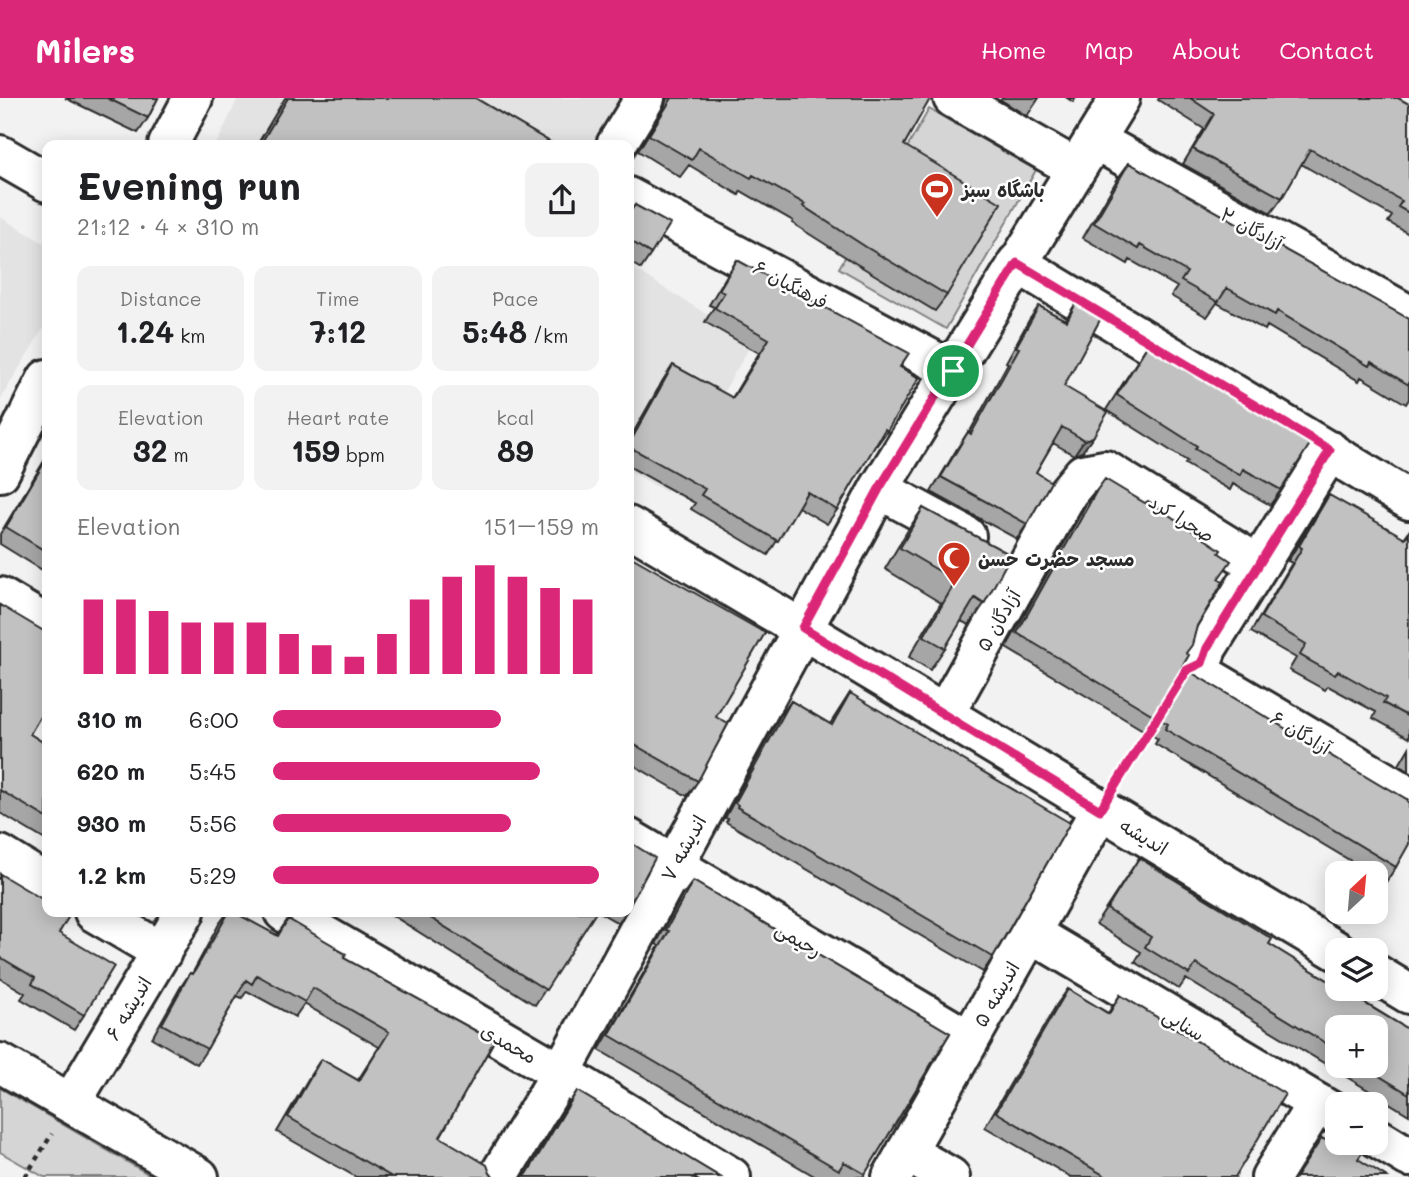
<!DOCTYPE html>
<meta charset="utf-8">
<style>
body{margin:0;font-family:Mali,"Playpen Sans Arabic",sans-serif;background:#f2f2f2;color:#202124;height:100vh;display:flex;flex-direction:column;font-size:26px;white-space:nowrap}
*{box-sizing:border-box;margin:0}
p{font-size:23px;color:#757577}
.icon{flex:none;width:38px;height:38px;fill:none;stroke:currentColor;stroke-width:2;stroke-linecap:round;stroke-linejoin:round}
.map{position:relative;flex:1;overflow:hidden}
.panel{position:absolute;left:42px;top:42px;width:592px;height:777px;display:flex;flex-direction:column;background:#fff;border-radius:14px;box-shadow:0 4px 18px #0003}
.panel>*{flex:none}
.needle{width:46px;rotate:26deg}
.buttons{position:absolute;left:1325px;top:763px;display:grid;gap:14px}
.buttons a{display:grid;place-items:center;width:63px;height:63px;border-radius:14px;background:#fff;box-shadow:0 4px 18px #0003;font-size:35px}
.pin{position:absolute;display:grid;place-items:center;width:60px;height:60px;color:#fff;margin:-30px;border:4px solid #fff;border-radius:50%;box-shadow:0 2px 7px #0007}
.round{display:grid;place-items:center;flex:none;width:74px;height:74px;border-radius:14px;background:#f2f2f2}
.overview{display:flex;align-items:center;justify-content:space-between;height:119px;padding:0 35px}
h1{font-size:38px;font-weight:800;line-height:52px}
.stats{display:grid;grid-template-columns:repeat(3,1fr);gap:10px;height:119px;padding:7px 35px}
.stats div{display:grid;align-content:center;border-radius:14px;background:#f2f2f2;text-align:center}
.stats b{font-size:30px;font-weight:800}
.stats small{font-size:19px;font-weight:400}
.stats p{font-size:19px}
.chart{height:196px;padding:14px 35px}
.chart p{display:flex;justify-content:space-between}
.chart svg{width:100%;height:126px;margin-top:7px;stroke:#db2777;stroke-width:6}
ul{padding:0 35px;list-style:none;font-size:23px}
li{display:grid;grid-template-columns:112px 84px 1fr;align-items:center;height:52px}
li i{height:18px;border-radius:9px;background:#db2777}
header{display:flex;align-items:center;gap:42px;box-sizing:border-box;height:98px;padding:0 35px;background:#db2777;color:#fff}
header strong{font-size:33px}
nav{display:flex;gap:38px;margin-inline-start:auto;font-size:24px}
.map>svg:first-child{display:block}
.built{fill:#e3e3e3}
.green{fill:#d5d5d5;stroke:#808080;stroke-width:2}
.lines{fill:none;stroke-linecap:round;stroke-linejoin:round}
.minor-casing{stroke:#2b2b2b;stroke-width:44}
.path{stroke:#2b2b2b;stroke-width:4.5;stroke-dasharray:5 5;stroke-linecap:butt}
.minor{stroke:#fff;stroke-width:38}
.wall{fill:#a6a6a6;stroke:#2b2b2b;stroke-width:2;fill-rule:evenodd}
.shaded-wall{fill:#878787;stroke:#2b2b2b;stroke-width:2}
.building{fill:#c1c1c1;stroke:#2b2b2b;stroke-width:2}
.route-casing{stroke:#fff;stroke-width:14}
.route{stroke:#db2777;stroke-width:9}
.labels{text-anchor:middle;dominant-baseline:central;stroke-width:5;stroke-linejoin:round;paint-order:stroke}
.poi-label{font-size:19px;font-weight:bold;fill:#2b2b2b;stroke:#fff;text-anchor:start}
.street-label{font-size:19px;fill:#2b2b2b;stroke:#fff}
</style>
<header>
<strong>Milers</strong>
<nav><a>Home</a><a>Map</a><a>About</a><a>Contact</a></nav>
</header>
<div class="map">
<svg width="1409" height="1079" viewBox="0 0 1409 1079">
<rect width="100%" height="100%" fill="#f2f2f2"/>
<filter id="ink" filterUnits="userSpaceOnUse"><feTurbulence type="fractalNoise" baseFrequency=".0143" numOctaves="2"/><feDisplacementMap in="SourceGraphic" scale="14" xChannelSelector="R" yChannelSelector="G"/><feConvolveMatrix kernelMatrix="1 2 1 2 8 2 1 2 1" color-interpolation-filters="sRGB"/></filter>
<g filter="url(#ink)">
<!-- built -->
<path class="built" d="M238,0h391l-28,47h-385z
M0,119l47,28v77l-47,78z
M628,167l124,78 -86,149 -38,-22z"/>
<!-- green -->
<path class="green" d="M929,11l107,61 -90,159 -107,-61z
M0,990l153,89h-109l-44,-25z"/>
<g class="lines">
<defs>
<path id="minor" d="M953,0l122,70
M1095,42l314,175
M168,47l25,-47
M616,47l29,-47
M0,57l47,27
M628,99l325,174
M1017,165l392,237
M1330,353l-123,197 -5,15 4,13 203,120
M0,374l47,-93
M879,391l87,47
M628,428c238,139 472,284 709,425
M0,499l47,28
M945,615l123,-221 15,-18 22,-4 154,95
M628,740l341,202
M0,757l47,29
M94,814l68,40
M284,814l277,161 170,104
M1031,835l306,182
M1376,876l33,20
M0,965l199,114
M71,1005l114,-191
M1376,1039l33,20
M906,1054l44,25
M498,1079l63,-104 318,-584 241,-391
M892,1079l208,-367
M1271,1079l46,-74"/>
</defs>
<!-- minor casing -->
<use href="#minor" class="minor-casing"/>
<!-- path -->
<path class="path" d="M1119,682l31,-49
M25,1079l27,-43"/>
<!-- minor -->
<use href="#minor" class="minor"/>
</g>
<!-- wall -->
<path class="wall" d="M65,0h93l-10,20 -10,15z
M285,0h190l80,47h-298z
M667,0h261l-24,47 43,150 -12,16 -80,-48 -63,-40 1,-2 -52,-30 -2,4 -50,-30 -9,12 -42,-26 26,-42z
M1002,0h37l-12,18 -26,-16z
M1067,0h9l-3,4z
M1159,0h239l11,6v130l-21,-12 4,-6 -91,-52 -19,34 -11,15 -88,-49 21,-35 -46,-29z
M1129,65l280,156v80l-3,5 -45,-27 -2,4 -92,-55 -2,4 -48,-27 -10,14 -36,-21 6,-9 -47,-27 -2,4 -45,-26 35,-60z
M635,107l16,49 -10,15 -13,-8v-47z
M737,162l163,107 -13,64 -10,14 -1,-1 -39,66 -10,14 -29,-17 -30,48 -77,-46 4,-6 -67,-37v-24l35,-62 10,-15 59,33 27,-45 -54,-31 9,-15 -5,-2 18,-30z
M1076,205l-12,83 29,51 -11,15 -8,3 -21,-12 -17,29 -9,52 -10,15 -86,-47 27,-45 10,-15 1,1 39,-70 -2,-1 23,-42 10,-14 26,14z
M1147,248l134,144 -11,15 -37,-21 -3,6 -45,-26 2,-3 -81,-51z
M47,358v117l-47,-29v-10z
M1097,392l122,63 -1,26 -21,47 -11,27 -4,14 225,135 -11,65 -10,15 -10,-6v-3h-5l-216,-129 3,-5 -152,-91 80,-144z
M1329,397l75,43 5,-7v207l-36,-20 3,-6 -48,-26 -3,4 -36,-20 7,-12 -45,-26 41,-69 -4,-2 31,-51z
M923,410l61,96 -15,21 -8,-4 -16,27 -15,22 -21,-13 32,-54 -56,-34 23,-39z
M628,457l88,162 -18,64 -11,15 -59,-34z
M0,507l30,129 17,11v96l-47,-28z
M850,595l143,264 -10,15 -257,-150 2,-3 -3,-1 55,-102 11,-15 39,23z
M1409,650v23l-10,-6z
M1139,760l130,86 140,86v85l-223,-136 -7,10 -44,-27 6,-10 -45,-28zM1337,929l39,39h-39z
M0,776l59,59 25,82 -10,15 -53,-31 4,-6 -25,-15z
M693,783l257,152 -87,144h-47l-217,-127 60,-104 -3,-2 26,-48z
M228,814l49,23 11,-16 47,29 9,10 150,83 -54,96 50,36 3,4h-137l-79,-45 34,-58 10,-15 37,21 21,-33 -75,-43 -9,13 -48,-26 -5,7 -5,-2 -30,53 -10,15 -45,-26 28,-50 10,-15 2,1 27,-50z
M387,814h209l-61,93z
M599,814h27l-8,11z
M1068,891l40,24 12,-18 115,182h-164l-86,-50 72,-123z
M577,993l143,86h-197l44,-71z"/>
<!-- shaded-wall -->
<path class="shaded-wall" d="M1093,339l-11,15 -8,3 10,-15z"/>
<!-- building -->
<path class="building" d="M107,0h51l-10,20z
M288,0h187l80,47h-295z
M672,0h256l2,1 -26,46 97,58 -54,92 -81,-48 -63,-41 2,-2 -52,-29 -2,3 -52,-30 -7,12 -43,-25z
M1190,0h208l11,6v109l-11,-6 4,-6 -92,-52 -28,49 -89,-49 21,-35z
M1129,65l280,156v66l-38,-23 -2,4 -92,-55 -2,4 -48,-27 -9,14 -37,-21 6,-9 -47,-27 -2,4 -44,-26z
M635,107l35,19 -19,30 -23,-15v-24z
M737,162l172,93 -9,14 19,11 -32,53 -2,-2 -48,81 -30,-18 -29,49 -77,-46 4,-6 -77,-43 45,-81 60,33 36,-59 -54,-31 9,-15 -5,-3z
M1076,205l25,15 -37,68 44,26 -15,25 -9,3 -22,-13 -26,45 15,10 -24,42 -86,-47 27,-45 3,2 48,-86 -3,-1 23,-41 28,15z
M1147,248l163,98 -29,46 -38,-21 -3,6 -45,-26 2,-3 -80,-51z
M47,360v94l-41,-25z
M1105,381l40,24 3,-2 73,49 -2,3 12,8 -13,18 5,3 -26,44 -5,19 -6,8 3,2 -7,12 203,121 1,-1 22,13 -1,2 2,1v41l-13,23 -231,-138 3,-5 -151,-91 80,-143z
M1329,397l76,43 4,-5v184l-26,-14 3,-5 -48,-27 -3,4 -35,-20 6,-11 -45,-27 41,-69 -3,-2z
M923,410l88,47 -27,49 -9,-6 -30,50 -21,-12 32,-55 -56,-33z
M628,457l137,78 -49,84 12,7 -30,57 -70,-40z
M0,507l47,28v72l-17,29 17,11v73l-47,-28z
M850,595l220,130 -77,134 -256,-150 1,-2 -3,-2 56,-102 41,24z
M628,743l27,17 -27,50z
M1139,760l133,81 -3,5 68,42v3h4l68,41v64l-46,-28h13v-39h-39v23l-141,-86 -7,10 -44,-27 6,-10 -44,-28z
M0,776l47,28v10h16l6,4 -10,17 55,33 -30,49 -52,-31 3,-6 -35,-21z
M693,783l257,152 -85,141 -21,-12 -5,8 -230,-135 60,-104 -3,-1z
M229,814h5l44,24 10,-17 48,28 -1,1 11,6 -2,4 150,83 -54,96 47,28 3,8 3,4h-101l-104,-60 33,-58 38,22 30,-49 -76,-44 -8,14 -48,-27 -5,9 -6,-4 -39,69 -45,-25 28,-51 3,1z
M421,814h175l-50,78z
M1068,891l41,25 11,-19 165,99 -50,83h-128l-111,-65z
M577,993l143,86h-197l4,-3z
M1322,1040l13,8 2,-4 30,1 1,1 -10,15 29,18h-91z"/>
</g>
<g class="lines" filter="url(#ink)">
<defs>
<path id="route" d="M1017,165l313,187 -123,198 -5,15 -15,7 -87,140 -297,-182 76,-139z"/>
</defs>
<!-- route casing -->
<use href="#route" class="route-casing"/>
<!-- route -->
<use href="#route" class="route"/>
</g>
<!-- icons -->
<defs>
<symbol id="stadium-pin" viewBox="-11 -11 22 30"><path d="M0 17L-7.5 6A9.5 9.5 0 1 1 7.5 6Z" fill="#c8321e" stroke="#fff"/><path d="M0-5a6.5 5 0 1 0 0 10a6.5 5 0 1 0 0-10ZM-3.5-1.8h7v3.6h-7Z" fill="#fff"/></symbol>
<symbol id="mosque-pin" viewBox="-11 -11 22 30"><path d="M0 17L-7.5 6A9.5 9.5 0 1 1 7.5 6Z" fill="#c8321e" stroke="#fff"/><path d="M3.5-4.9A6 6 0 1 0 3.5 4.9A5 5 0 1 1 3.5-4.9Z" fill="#fff"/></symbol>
</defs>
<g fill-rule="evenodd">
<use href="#stadium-pin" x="918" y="72" width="38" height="52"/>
<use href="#mosque-pin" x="935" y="441" width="38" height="52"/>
</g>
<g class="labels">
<!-- poi labels -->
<g class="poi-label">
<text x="962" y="91">باشگاه سبز</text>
<text x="978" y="460">مسجد حضرت حسن</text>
</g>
<!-- street labels -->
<g class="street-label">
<text transform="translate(1252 130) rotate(29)">آزادگان ۲</text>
<text transform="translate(791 186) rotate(28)">فرهنگیان ۶</text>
<text transform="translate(1182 420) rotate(32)">صحرا کرد</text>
<text transform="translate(998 522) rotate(-60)">آزادگان ۵</text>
<text transform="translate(1301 634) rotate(31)">آزادگان ۶</text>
<text transform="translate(1144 738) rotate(31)">اندیشه</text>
<text transform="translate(683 750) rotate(-61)">اندیشه ۷</text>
<text transform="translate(799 841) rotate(31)">رحیمی</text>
<text transform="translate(996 896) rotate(-60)">اندیشه ۵</text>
<text transform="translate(128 910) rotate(-59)">اندیشه ۶</text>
<text transform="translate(1184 926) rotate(31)">سنایی</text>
<text transform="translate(509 945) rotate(30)">محمدی</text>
</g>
</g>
</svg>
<div class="buttons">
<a><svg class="needle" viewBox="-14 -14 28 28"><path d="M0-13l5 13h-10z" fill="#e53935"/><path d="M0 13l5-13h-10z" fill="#757577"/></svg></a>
<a><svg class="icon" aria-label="layers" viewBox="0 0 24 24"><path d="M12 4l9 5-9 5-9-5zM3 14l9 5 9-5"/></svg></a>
<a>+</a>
<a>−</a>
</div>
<div class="pin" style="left:953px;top:273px;background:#1e9e55"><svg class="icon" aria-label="arrive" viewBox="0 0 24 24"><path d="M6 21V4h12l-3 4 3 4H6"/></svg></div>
<section class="panel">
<div class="overview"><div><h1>Evening run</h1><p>21:12 · 4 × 310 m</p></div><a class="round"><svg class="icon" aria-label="share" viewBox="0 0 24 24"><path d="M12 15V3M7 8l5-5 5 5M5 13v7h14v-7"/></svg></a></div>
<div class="stats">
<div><p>Distance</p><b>1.24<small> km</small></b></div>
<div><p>Time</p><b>7:12</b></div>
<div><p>Pace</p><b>5:48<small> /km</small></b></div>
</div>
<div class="stats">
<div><p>Elevation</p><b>32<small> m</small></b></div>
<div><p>Heart rate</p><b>159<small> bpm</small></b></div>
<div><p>kcal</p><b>89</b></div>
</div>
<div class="chart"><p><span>Elevation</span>151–159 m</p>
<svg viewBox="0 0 160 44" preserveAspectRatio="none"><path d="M5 44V18M15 44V18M25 44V22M35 44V26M45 44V26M55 44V26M65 44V30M75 44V34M85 44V38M95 44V30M105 44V18M115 44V10M125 44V6M135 44V10M145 44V14M155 44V18"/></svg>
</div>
<ul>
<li><b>310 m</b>6:00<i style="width:70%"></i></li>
<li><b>620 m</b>5:45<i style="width:82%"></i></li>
<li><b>930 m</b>5:56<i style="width:73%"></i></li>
<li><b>1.2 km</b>5:29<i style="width:100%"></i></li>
</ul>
</section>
</div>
